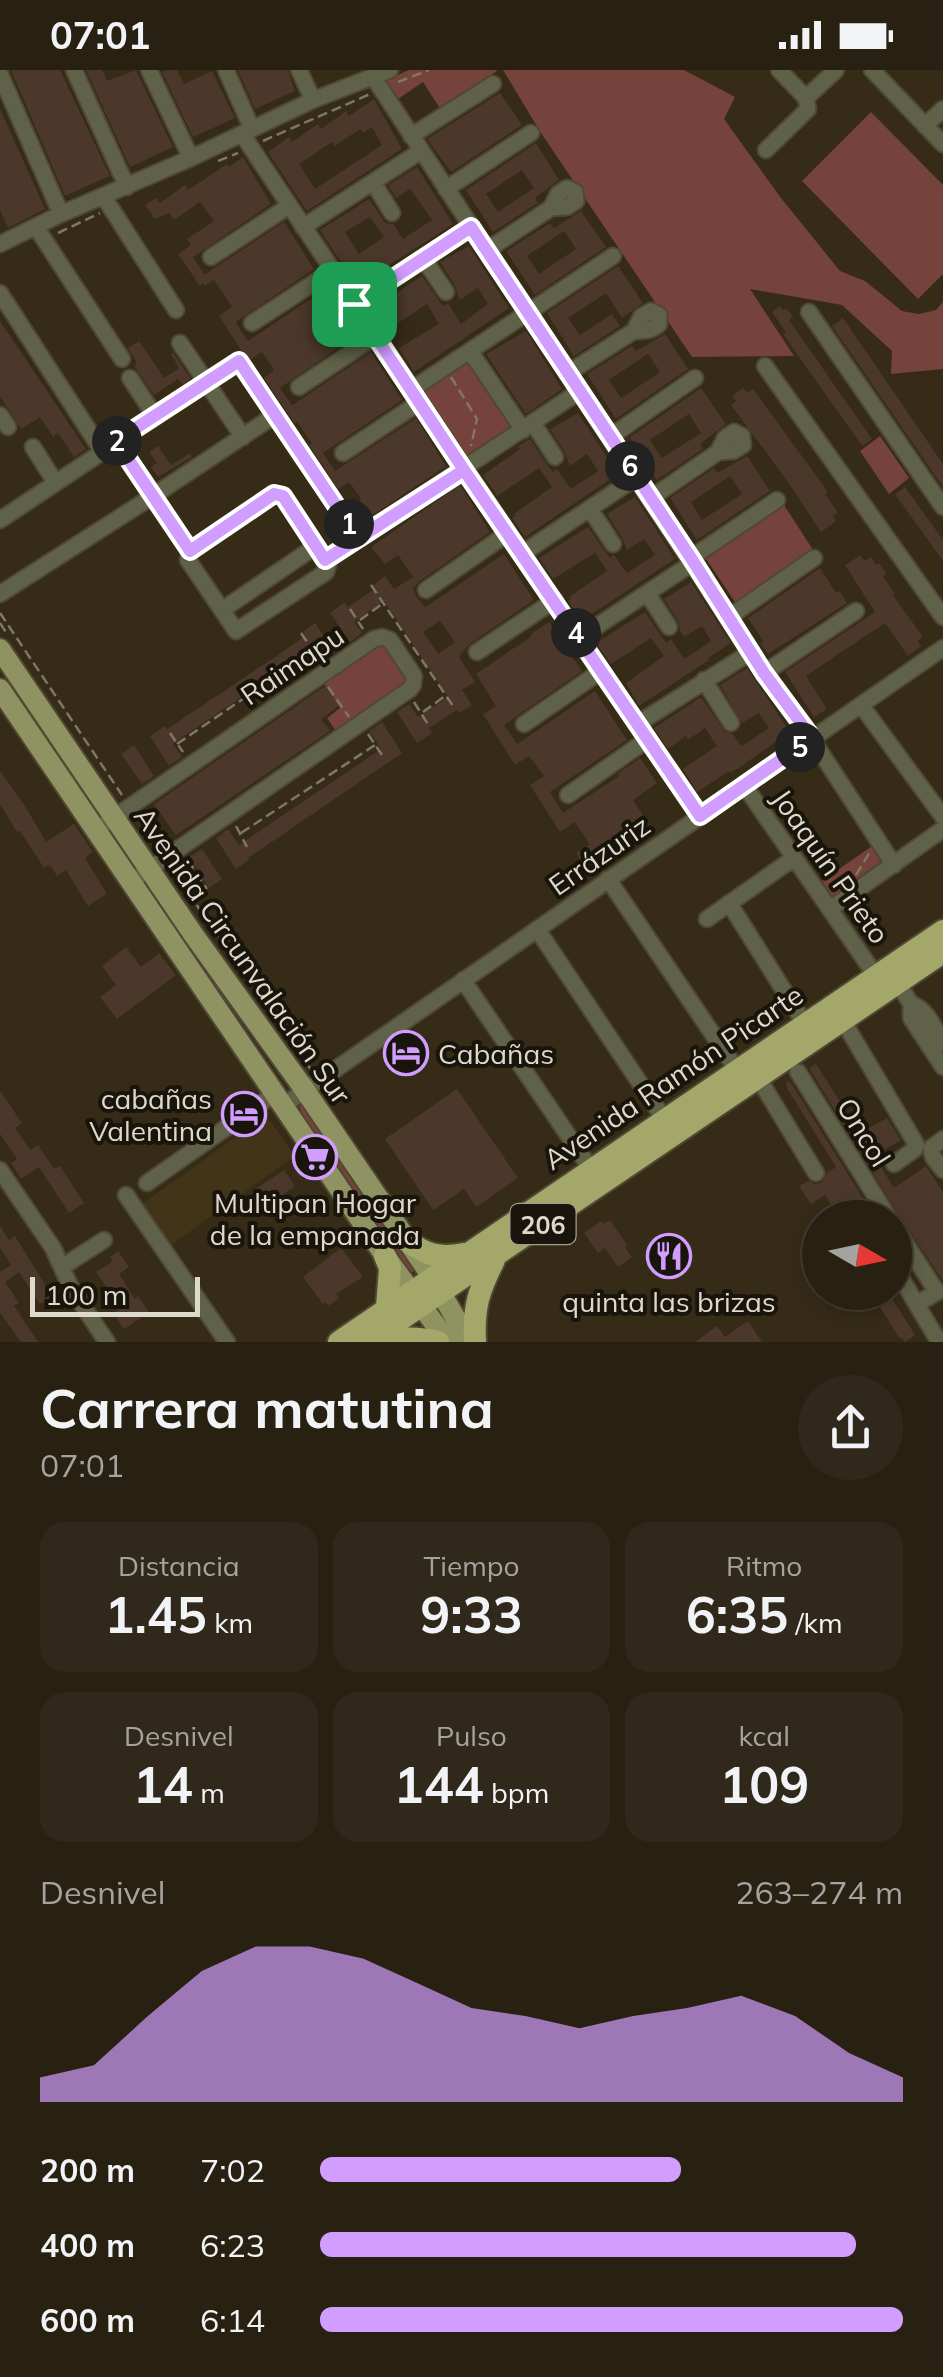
<!DOCTYPE html>
<html lang="es">
<meta charset="utf-8">
<style>
body{margin:0;font-family:Mulish,sans-serif;background:#30281a;color:#f1f3f6;height:100vh;display:flex;flex-direction:column;font-size:38px;white-space:nowrap}
*{box-sizing:border-box;margin:0}
p{font-size:32px;color:#a5a39f}
.icon{flex:none;width:55px;height:55px;fill:none;stroke:currentColor;stroke-width:2;stroke-linecap:round;stroke-linejoin:round}
.map{position:relative;height:1272px;overflow:hidden}
.drawer{display:flex;flex-direction:column;background:#282011;flex:1}
.drawer>*{flex:none}
.needle{width:65px;rotate:99deg}
.tools{position:absolute;left:802px;top:1130px;display:grid;gap:20px}
.tools a{display:grid;place-items:center;width:110px;height:110px;border-radius:50%;background:#282011;box-shadow:0 5px 15px #0003,0 0 0 2px #443e31;font-size:50px}
.scale{position:absolute;left:30px;bottom:25px;width:170px;box-sizing:border-box;padding-left:10px;border:5px solid #dfd9cc;border-top:0;font-size:28px;line-height:35px;white-space:nowrap;color:#dfd9cc;-webkit-text-stroke:8px #19150c;paint-order:stroke}
.pin{position:absolute;display:grid;place-items:center;width:85px;height:85px;color:#fff;margin:-42px;border-radius:20px;box-shadow:0 5px 15px #0006}
.km{position:absolute;width:50px;height:50px;margin:-25px;border-radius:50%;background:#222;color:#fff;font-size:28px;line-height:50px;text-align:center}
.round{display:grid;place-items:center;flex:none;width:105px;height:105px;border-radius:52px;background:#30281a}
.summary{display:flex;align-items:center;justify-content:space-between;height:170px;padding:0 40px}
h1{font-size:55px;font-weight:700;line-height:75px}
.stats{display:grid;grid-template-columns:repeat(3,1fr);gap:15px;height:170px;padding:10px 40px}
.stats div{display:grid;align-content:center;border-radius:25px;background:#30281a;text-align:center}
.stats b{font-size:50px;font-weight:700}
.stats small{font-size:28px;font-weight:400}
.stats p{font-size:28px}
.chart{height:280px;padding:20px 40px}
.chart p{display:flex;justify-content:space-between}
.chart svg{width:100%;height:180px;margin-top:10px;fill:#d19dfe;opacity:.7}
ul{padding:0 40px;list-style:none;font-size:32px}
li{display:grid;grid-template-columns:160px 120px 1fr;align-items:center;height:75px}
li i{height:25px;border-radius:12px;background:#d19dfe}
.status{display:flex;justify-content:space-between;align-items:center;height:70px;padding:0 50px;background:#282011;direction:ltr}
.status svg{height:28px;fill:currentColor}
.map>svg:first-child{display:block}
.built{fill:#413418}
.green{fill:#75433b}
.building{fill:#4b382a;fill-rule:evenodd}
.lines{fill:none;stroke-linecap:round;stroke-linejoin:round}
.minor-casing{stroke:#504734;stroke-width:19}
.major-casing{stroke:#504734;stroke-width:24}
.highway-casing{stroke:#504734;stroke-width:26}
.path{stroke:#7f7766;stroke-width:2.5;stroke-dasharray:10 5;stroke-linecap:butt}
.minor{stroke:#5f6148;stroke-width:15}
.major{stroke:#8f9361;stroke-width:20}
.highway{stroke:#a3a76a;stroke-width:22}
.route-casing{stroke:#fff;stroke-width:20}
.route{stroke:#d19dfe;stroke-width:12}
.labels{text-anchor:middle;dominant-baseline:central;stroke-width:8;stroke-linejoin:round;paint-order:stroke}
.shield{fill:#19150c;stroke:#a49e92;stroke-width:2.5}
.shield-label{font-size:25px;font-weight:bold;fill:#dfd9cc}
.street-label{font-size:28px;fill:#dfd9cc;stroke:#19150c}
.poi-label{font-size:28px;fill:#dfd9cc;stroke:#19150c}
</style>
<div class="status"><b>07:01</b><svg viewBox="0 0 49 12"><path d="M0 12V9h3v3zM5 12V6h3v6zM10 12V3h3v9zM15 12V0h3v12zM26 1h20v11H26zM47 4h2v5h-2z"/></svg></div>
<div class="map">
<svg width="943" height="1272" viewBox="0 0 943 1272">
<rect width="100%" height="100%" fill="#352b17"/>
<!-- built -->
<path class="built" d="M266,1045l29,41 -128,92 -29,-41z"/>
<!-- green -->
<path class="green" d="M409,0h87l1,1 -56,39 -18,-28 -28,19 -11,-17 1,-3z
M503,0h181l51,27 -11,22 57,79 59,73 25,10 37,30 17,3 17,-4 7,-8v67l-52,5 1,-23 -50,-46 -92,-16 44,67 -102,1 -151,-224z
M871,42l72,73v89l-25,25 -116,-118z
M463,290h8l41,62 -2,9 -37,25h-8l-42,-63 2,-7z
M880,366l29,42 -20,16 -29,-43z
M784,435l31,48 -78,52 -33,-49z
M382,574l6,2 22,33 -2,8 -70,47 -11,-16 13,-10 -17,-26z
M875,774l14,21 -54,35 -13,-19z
M299,1035l5,1 111,164 -6,5 -107,-160z"/>
<!-- building -->
<path class="building" d="M11,0h49l50,106 -45,20z
M86,0h16l5,11 29,-11 37,77 -43,20z
M167,0h10l7,14 28,-13 23,47 -42,19 -31,-65z
M238,0h50l7,21 -40,18z
M500,23l22,32 -71,47 -24,-33z
M374,29l28,50 -95,62 -39,-59 21,-15 3,5 26,-18 3,5 25,-18 3,5zM372,57l10,18 -67,44 -16,-25 33,-22 3,4 25,-17 3,4z
M0,39l45,100 -37,19 -8,-18z
M536,73l23,37 -24,18 3,5 -45,29 -27,-42zM522,100l12,18 -36,24 -12,-18z
M243,87l28,47 -78,53 11,17 3,-1 77,-51 30,47 -77,52 -1,1 5,9 7,10 80,-54 30,47 -78,54 12,17 2,-1 77,-52 31,48 -79,53 12,18 81,-53 30,48 -85,57 -11,-17 11,-6 -1,-3 -11,-15 -11,7 -29,-44 3,-2 -15,-21 -2,2 -31,-46 10,-8 -12,-18 -11,7 -10,-9 -22,-34 13,-9 -18,-27 -9,6 -2,-3 -3,3 -22,-32 13,-9 -4,-6 27,-18 -14,-19 -26,18 -5,-7 -14,6 -10,-14 11,-7 4,5 25,-18 3,5 39,-26 2,3z
M417,97l36,57 -96,62 -37,-56 49,-31 16,24 8,1 10,15 29,-19 -22,-31 -14,9 -8,-13zM370,147l14,20 -25,17 -14,-22z
M581,141l25,36 -71,48 -29,-44 44,-28 4,5zM564,161l12,18 -37,25 -12,-18z
M469,176l40,62 -95,64 -15,-24 40,-24 -12,-20 -41,27 -14,-22 50,-33 21,30 5,-3 13,21 27,-20 -10,-16 -18,12 -5,-14 -15,-24z
M618,196l25,37 -21,15 -16,-25 -38,25 12,17 32,-21 8,12 -46,30 -27,-43z
M780,236l2,4 4,-2 7,9 -4,3 83,119 -10,7 -79,-112 3,-2 -14,-20z
M843,248l100,146v23l-111,-161z
M0,251l86,128 -12,8 -16,-24 -5,4 -13,-20 -19,12 -21,-33z
M526,261l36,58 -36,25 -40,-60z
M665,264l23,35 -72,50 -29,-45 45,-28 4,5zM648,284l12,18 -39,26 -12,-18z
M139,271l25,37 15,-10 -8,-14 2,-2 18,27 -8,6 -5,-6 -24,16 -20,-29 3,-3 -9,-15z
M701,318l25,36 -26,20 3,5 -46,31 -27,-43zM689,344l12,19 -39,25 -12,-18z
M743,318l4,5 6,-4 75,103 -3,2 13,19 -5,3 3,5 -15,11 -35,-53 -55,-74 5,-4 -4,-5z
M578,343l40,61 -93,63 -13,-19 3,-2 -1,-2 38,-27 -13,-19 -42,28 -14,-21 37,-26 -2,-3 12,-7 16,24 7,9 4,-3 14,20 27,-18 -11,-17 -17,12 -6,-15 -14,-22z
M158,376l13,19 19,-12 2,4 -34,20 -7,-10 6,-4 -8,-11z
M747,386l23,35 -73,49 -27,-42 44,-30 3,5zM730,406l12,18 -40,26 -11,-18z
M460,415l30,47 -70,49 -7,7 3,8 9,11 2,-1 77,-52 30,46 -63,43 -11,11 2,2 -3,1 16,25 -13,8 10,15 -13,8 -2,-3 -28,18 3,5 -15,10 -20,-31 12,-8 9,13 30,-20 -64,-96 -30,21 8,11 -12,9 -20,-29 15,-11 3,5 27,-18 -2,-4 12,-9 9,13 19,-12 -15,-22 -13,9 -14,-17zM440,551l15,21 -17,12 -15,-22z
M905,417l38,53v21l-48,-67z
M635,427l40,62 -94,62 -13,-20 3,-2 -2,-2 38,-26 -12,-18 -42,26 -14,-21 49,-31 22,31 4,-3 13,18 28,-18 -11,-16 -17,11 -5,-12 -15,-24z
M861,485l3,6 7,-4 5,8 3,-2 8,11 -4,2 12,18 -2,1 30,42 -5,4 3,5 -13,10 -23,-33 -60,40 -19,13 21,33 -13,8 -29,-45 90,-60 -30,-47z
M820,498l16,25 4,-2 7,12 -79,51 -8,-11 3,-2 -15,-23z
M691,512l40,61 -23,15 1,2 -70,46 -13,-23 38,-27 -13,-18 -40,26 -15,-21 49,-31 21,31 5,-4 13,20 27,-18 -9,-15 -18,11 -4,-7 -2,-9 -14,-22z
M549,552l33,49 -78,54 13,19 78,-53 32,49 -77,52 13,21 56,-37 -2,-2 23,-16 17,25 -24,17 16,25 -64,43 -9,-15 13,-8 -2,-5 -12,-18 -15,10 -30,-47 14,-9 -15,-20 -14,9 -32,-51 13,-8 -20,-32 56,-38 -1,-2z
M315,553l20,29 -13,9 -8,-13 -130,88 -11,8 9,13 -13,9 -19,-30 15,-10 2,3 114,-76 24,-17 -2,-4z
M747,598l43,64 -50,35 -10,6 -1,-2 -32,21 -14,-23 34,-23 -12,-18 -17,12 -2,-4 -18,13 -14,-21 47,-31 24,35 8,2 8,12 10,-6 18,-12 -10,-15 -17,10 -22,-38z
M325,616l14,20 -18,13 9,12 -154,104 -22,-31z
M382,652l20,31 -154,105 1,2 -13,9 -20,-31 12,-9 11,16 142,-96 -12,-18z
M134,675l20,31 -12,8 -21,-30z
M0,701l25,35 21,36 28,-18 19,28 -8,6 22,36 -19,12 -22,-36 -9,6 -7,-11 -6,3 -24,-37 -3,1 -17,-28z
M202,779l20,30 -13,9 -20,-31z
M126,877l15,20 18,-14 17,22 -59,44 -17,-22 16,-12 -14,-19z
M816,994l44,69 27,-15 14,22 -27,16 20,32 32,-22 17,26v89l-43,-64 -91,-149z
M790,1011l78,125 -15,12h-10l-8,-16 -4,3 -6,-10 -14,9 -12,-18 9,-5 7,3 6,-1 6,-10 9,-6 -49,-79 -1,-5z
M457,1019l61,89 -42,29 -12,-18 -31,21 -48,-71z
M0,1021l22,32 -7,5 15,22 8,-5 16,24 6,-3 24,37 -15,10 -30,-46 -18,12 -10,-16 6,-4 -17,-25z
M284,1100l11,16 -15,11 -2,-4 -17,12 -10,-13z
M610,1150l17,25 -2,2 7,10 -14,10 -13,-19 -7,5 -14,-20 17,-12 3,3z
M0,1156l9,14 6,-4 37,60 -12,8 -21,-32 -14,10 14,21 -5,3 24,36h-17l-21,-29v-41l11,-7 -11,-17z
M341,1178l22,29 -27,17 3,4 -11,8 -3,-4 -2,2 -20,-27z
M118,1181l11,16 -10,7 16,25 3,-3 11,16 -25,17 -11,-16 8,-5 -25,-36 17,-11 -3,-4z
M879,1222h9l27,43 -10,7 -3,-4 -2,1 -27,-43z
M748,1251l14,21h-67l22,-16 8,11z"/>
<g class="lines">
<defs>
<path id="minor" d="M74,0l53,117
M149,0l42,88
M226,0l26,59
M299,0l14,30
M779,0l27,28
M872,0l71,74
M0,4l61,140
M374,8l390,595 46,63 84,129
M925,56l18,-17
M242,64l223,335 235,347
M411,66l82,-52
M766,80l42,-41 -2,-11 30,-28
M373,112l19,31
M446,119l85,-56
M104,127l72,113
M36,157l86,132
M303,157l118,-76
M0,174l61,-30 130,-56 122,-58 77,-30
M487,180l64,-42 16,-1 9,-6 -1,-9 -8,-4 -9,6 -7,14
M211,187l78,-51
M423,188l23,34
M0,223l102,158
M354,233l117,-76
M809,242l134,195
M252,253l80,-52
M180,273l63,94
M470,281l53,79
M765,296l178,251
M568,303l66,-42c9,0 18,0 25,-7v-9l-8,-4 -10,6 -7,14
M130,308l25,38
M299,317l77,-51
M411,320l202,-134
M0,345l8,12
M533,353l22,34
M610,367l85,-59
M116,371l74,110 -2,9 48,71 90,-59 2,-7 -45,-69 -9,-2 -84,57
M33,377l22,35
M343,383l77,-51
M651,428l67,-46 15,-1 10,-6 -1,-9 -8,-4 -9,6 -7,14
M590,439l23,35
M0,450l239,-159 119,177
M523,483l114,-76
M691,488l86,-58
M325,490l255,-169
M426,520l82,-57
M647,523l22,34
M0,524l153,-98 122,-81
M222,540l94,-64
M729,547l85,-59
M579,568l115,-76
M477,582l78,-52
M764,603l92,-62
M704,610l27,43
M861,635l82,112
M524,654l77,-53
M637,654l114,-72
M744,715l132,191
M568,725l80,-56
M96,760l278,-191 8,-2 8,3 24,36 -1,9 -3,4 -278,192
M608,809l129,191
M729,833l76,121
M830,839l113,-80
M707,849l87,-61
M537,859l127,190
M463,910l128,189
M898,913l13,21c16,4 24,26 32,39
M911,934v14l32,49
M842,949l74,125 -1,5 -21,15
M798,1002l91,146
M757,1006l59,97
M284,1035l659,-457
M943,1069l-12,9 2,9 10,13
M0,1100l53,78 19,42 35,52
M147,1113l129,-90
M126,1125l101,147
M895,1157l42,65 -20,12
M62,1197l42,-27
M895,1198l44,74"/>
<path id="major" d="M0,579l193,285 109,152 130,191 37,65
M0,619l385,567 63,86"/>
<path id="highway" d="M406,1170c20,15 33,19 58,14
M385,1186l5,12 -3,39
M339,1272l604,-411
M367,1272l576,-390
M377,1272c22,-4 39,-5 61,0
M475,1272c-2,-35 4,-52 19,-82"/>
</defs>
<!-- minor casing -->
<use href="#minor" class="minor-casing"/>
<!-- major casing -->
<use href="#major" class="major-casing"/>
<!-- highway casing -->
<use href="#highway" class="highway-casing"/>
<!-- path -->
<path class="path" d="M398,12l31,-12
M263,71l107,-47
M218,91l20,-8
M58,163l42,-20
M451,307l26,42 -6,27
M371,515l82,121
M350,539l13,20
M0,543l122,182
M360,550l22,-16
M0,553l7,11
M301,563l19,28
M328,617l21,30
M414,632l15,24
M423,642l22,-16
M170,663l13,19
M368,664l16,24
M177,674l136,-93
M137,748l21,31
M236,756l11,21
M241,763l134,-88
M188,790l19,29
M171,798l141,203
M856,805l14,-23"/>
<!-- minor -->
<use href="#minor" class="minor"/>
<!-- major -->
<use href="#major" class="major"/>
<!-- highway -->
<use href="#highway" class="highway"/>
</g>
<g class="lines">
<defs>
<path id="route" d="M354,234l110,166 -106,68 -119,-177 -123,80 74,110 84,-57 9,2 42,64 139,-90 236,346 112,-78 -48,-65 -73,-115 -220,-331 -117,77"/>
</defs>
<!-- route casing -->
<use href="#route" class="route-casing"/>
<!-- route -->
<use href="#route" class="route"/>
</g>
<!-- icons -->
<defs>
<symbol id="hotel-ring" viewBox="-11 -11 22 22"><circle r="9.5" fill="#19150c" stroke="#d19dfe" stroke-width="1.5"/><path d="M-6-4.5h1.5V1H6V5H4.5V3h-9V5H-6ZM-4 0a1.8 1.8 0 1 1 3.6 0ZM.5 0V-2.5h3Q6-2.5 6 0Z" fill="#d19dfe"/></symbol>
<symbol id="supermarket-ring" viewBox="-11 -11 22 22"><circle r="9.5" fill="#19150c" stroke="#d19dfe" stroke-width="1.5"/><path d="M-6-5.5h2.5l.6 2H6L4.5 2H-2.5L-4.4-4H-6ZM-1.5 3.2a1.3 1.3 0 1 0 .1 0ZM3 3.2a1.3 1.3 0 1 0 .1 0Z" fill="#d19dfe"/></symbol>
<symbol id="restaurant-ring" viewBox="-11 -11 22 22"><circle r="9.5" fill="#19150c" stroke="#d19dfe" stroke-width="1.5"/><path d="M-5-6h1v4h1v-4h1v4h1v-4h1v5L-1.5 .5V6h-2V.5L-5-1ZM5-6V6H3V1.5H1.5Q1.5-4 5-6Z" fill="#d19dfe"/></symbol>
</defs>
<g fill-rule="evenodd">
<use href="#hotel-ring" x="381" y="958" width="50" height="50"/>
<use href="#hotel-ring" x="219" y="1019" width="50" height="50"/>
<use href="#supermarket-ring" x="290" y="1062" width="50" height="50"/>
<use href="#restaurant-ring" x="644" y="1161" width="50" height="50"/>
</g>
<g class="labels">
<!-- shield labels -->
<rect class="shield" x="510.5" y="1134" width="65" height="40" rx="8"/>
<g class="shield-label">
<text x="543" y="1154">206</text>
</g>
<!-- street labels -->
<g class="street-label">
<text transform="translate(292 595) rotate(-34)">Raimapu</text>
<text transform="translate(599 785) rotate(-35)">Errázuriz</text>
<text transform="translate(831 796) rotate(55)">Joaquín Prieto</text>
<text transform="translate(243 885) rotate(55)">Avenida Circunvalación Sur</text>
<text transform="translate(673 1007) rotate(-34)">Avenida Ramón Picarte</text>
<text transform="translate(864 1062) rotate(58)">Oncol</text>
</g>
<!-- poi labels -->
<g class="poi-label">
<text x="438" y="983" text-anchor="start">Cabañas</text>
<text x="212" y="1028" text-anchor="end">cabañas<tspan x="212" dy="32">Valentina</tspan></text>
<text x="315" y="1132">Multipan Hogar<tspan x="315" dy="32">de la empanada</tspan></text>
<text x="669" y="1231">quinta las brizas</text>
</g>
</g>
</svg>
<div class="tools">
<a><svg class="needle" viewBox="-14 -14 28 28"><path d="M0-13l5 13h-10z" fill="#e53935"/><path d="M0 13l5-13h-10z" fill="#a5a39f"/></svg></a>
</div>
<div class="scale">100 m</div>
<div class="pin" style="left:354px;top:234px;background:#1e9e55"><svg class="icon" aria-label="arrive" viewBox="0 0 24 24"><path d="M6 21V4h12l-3 4 3 4H6"/></svg></div>
<b class="km" style="left:349px;top:454px">1</b>
<b class="km" style="left:117px;top:371px">2</b>
<b class="km" style="left:576px;top:563px">4</b>
<b class="km" style="left:800px;top:677px">5</b>
<b class="km" style="left:630px;top:396px">6</b>
</div>
<section class="drawer">
<div class="summary"><div><h1>Carrera matutina</h1><p>07:01</p></div><a class="round"><svg class="icon" aria-label="share" viewBox="0 0 24 24"><path d="M12 15V3M7 8l5-5 5 5M5 13v7h14v-7"/></svg></a></div>
<div class="stats">
<div><p>Distancia</p><b>1.45<small> km</small></b></div>
<div><p>Tiempo</p><b>9:33</b></div>
<div><p>Ritmo</p><b>6:35<small> /km</small></b></div>
</div>
<div class="stats">
<div><p>Desnivel</p><b>14<small> m</small></b></div>
<div><p>Pulso</p><b>144<small> bpm</small></b></div>
<div><p>kcal</p><b>109</b></div>
</div>
<div class="chart"><p><span>Desnivel</span>263–274 m</p>
<svg viewBox="0 0 160 44" preserveAspectRatio="none"><path d="M0 44V38L10 35L20 23L30 12L40 6L50 6L60 9L70 15L80 21L90 23L100 26L110 23L120 21L130 18L140 23L150 32L160 38V44z"/></svg>
</div>
<ul>
<li><b>200 m</b>7:02<i style="width:62%"></i></li>
<li><b>400 m</b>6:23<i style="width:92%"></i></li>
<li><b>600 m</b>6:14<i style="width:100%"></i></li>
</ul>
</section>
